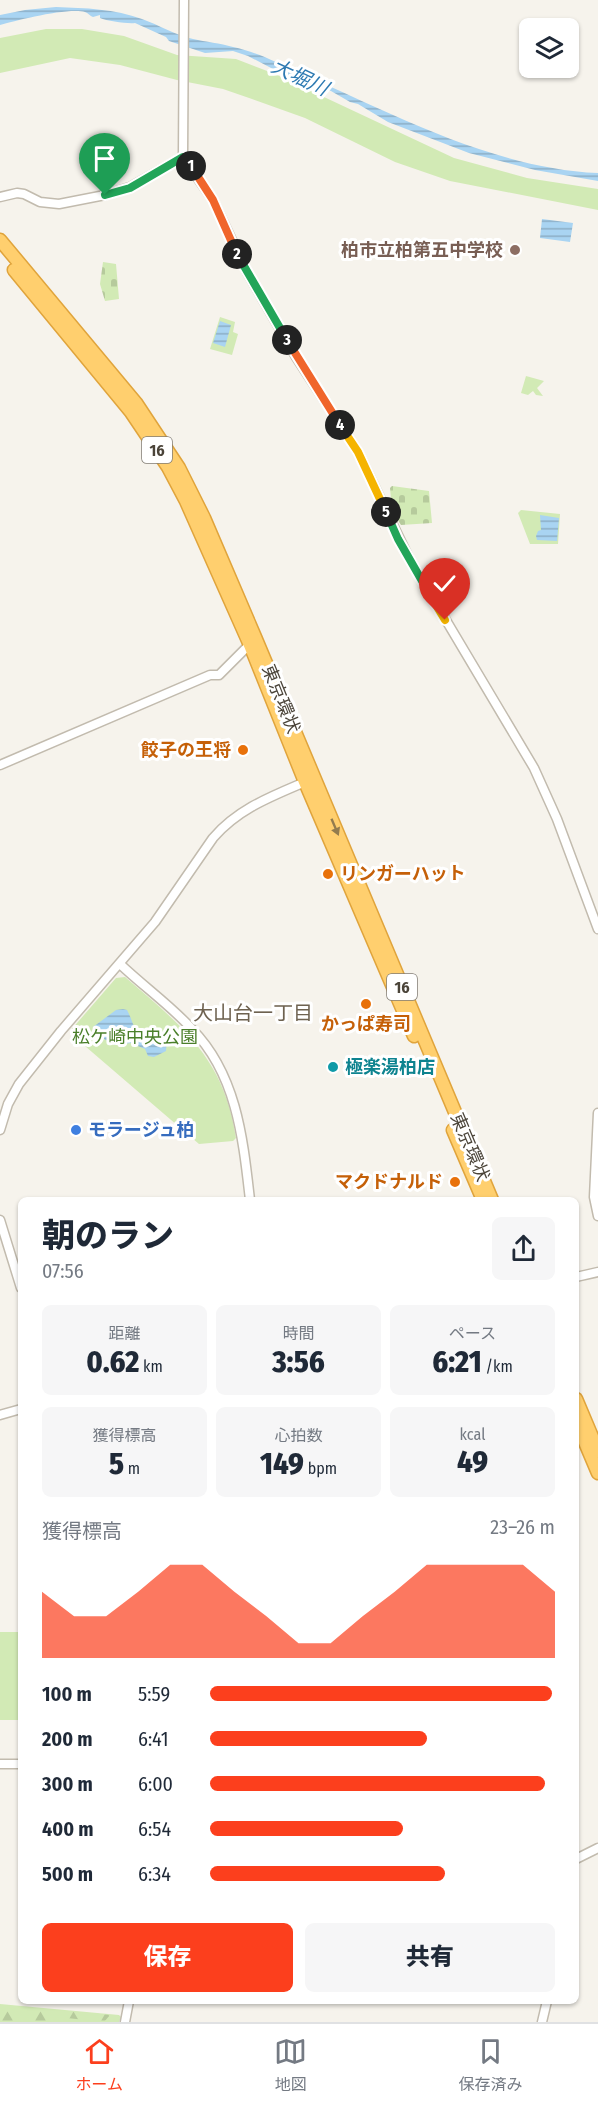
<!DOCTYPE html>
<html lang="ja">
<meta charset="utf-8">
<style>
body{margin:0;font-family:"Fira Sans Condensed","Noto Sans JP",sans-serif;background:#f6f6f7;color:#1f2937;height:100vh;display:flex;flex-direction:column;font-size:22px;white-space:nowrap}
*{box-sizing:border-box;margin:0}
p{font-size:20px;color:#747a83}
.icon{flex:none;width:33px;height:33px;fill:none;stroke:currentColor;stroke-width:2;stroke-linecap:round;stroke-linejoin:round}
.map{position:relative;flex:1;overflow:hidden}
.sheet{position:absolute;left:18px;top:1197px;width:561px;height:807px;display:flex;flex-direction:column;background:#fff;border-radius:9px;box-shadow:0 2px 4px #0004}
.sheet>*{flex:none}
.controls{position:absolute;left:519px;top:18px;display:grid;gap:12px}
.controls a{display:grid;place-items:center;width:60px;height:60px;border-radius:9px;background:#fff;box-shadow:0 2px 4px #0004;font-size:30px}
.pin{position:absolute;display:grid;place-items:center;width:51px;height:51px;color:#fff;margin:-62px -26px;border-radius:50% 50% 50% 0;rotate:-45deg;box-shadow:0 0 6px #0007}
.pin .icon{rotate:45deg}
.km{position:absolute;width:30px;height:30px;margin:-15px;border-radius:50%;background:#222;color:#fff;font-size:16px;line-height:30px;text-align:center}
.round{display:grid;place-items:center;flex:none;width:63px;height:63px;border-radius:9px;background:#f6f6f7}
.headline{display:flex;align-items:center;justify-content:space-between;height:102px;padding:0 24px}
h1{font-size:33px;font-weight:800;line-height:45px}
.figures{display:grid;grid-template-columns:repeat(3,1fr);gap:9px;height:102px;padding:6px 24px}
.figures div{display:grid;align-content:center;border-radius:9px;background:#f6f6f7;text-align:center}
.figures b{font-size:30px;font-weight:800}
.figures small{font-size:16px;font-weight:400}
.figures p{font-size:16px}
.chart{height:168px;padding:12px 24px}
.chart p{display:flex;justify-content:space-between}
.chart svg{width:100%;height:108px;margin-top:6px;fill:#fc3f1d;opacity:.7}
.action{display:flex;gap:12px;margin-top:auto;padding:12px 24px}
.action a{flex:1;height:69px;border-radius:9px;background:#fc3f1d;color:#fff;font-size:24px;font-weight:800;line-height:69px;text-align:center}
.action a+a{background:#f6f6f7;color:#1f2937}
ul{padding:0 24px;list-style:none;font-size:20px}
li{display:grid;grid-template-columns:96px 72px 1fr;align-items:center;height:45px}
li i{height:15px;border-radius:8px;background:#fc3f1d}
.menu{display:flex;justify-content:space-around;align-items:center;height:84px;border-top:2px solid #e0e1e3;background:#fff;font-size:16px;color:#747a83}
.menu a{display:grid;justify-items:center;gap:3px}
.menu .active{color:#fc3f1d}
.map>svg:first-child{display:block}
.green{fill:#d2eab5}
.forest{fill:url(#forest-firs)}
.cemetery{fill:url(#cemetery-stones)}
.water{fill:url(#water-rules)}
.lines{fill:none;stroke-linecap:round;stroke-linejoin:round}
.minor-casing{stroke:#c2bbae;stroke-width:11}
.highway-casing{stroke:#e0a43c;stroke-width:15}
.minor{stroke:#fff;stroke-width:8}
.highway{stroke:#ffcf6e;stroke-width:12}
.oneway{fill:#937c4e}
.split-1-casing{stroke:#fff;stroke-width:12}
.split-2-casing{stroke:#fff;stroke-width:12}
.split-3-casing{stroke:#fff;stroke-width:12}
.split-4-casing{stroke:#fff;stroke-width:12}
.split-5-casing{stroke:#fff;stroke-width:12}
.split-6-casing{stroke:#fff;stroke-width:12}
.split-7-casing{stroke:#fff;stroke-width:12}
.split-1{stroke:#22a559;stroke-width:8}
.split-2{stroke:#f0652b;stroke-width:8}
.split-3{stroke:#22a559;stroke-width:8}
.split-4{stroke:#f0652b;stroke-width:8}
.split-5{stroke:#f5b400;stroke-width:8}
.split-6{stroke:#22a559;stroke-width:8}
.split-7{stroke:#f5b400;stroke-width:8}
.education-dot{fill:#8d6e63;stroke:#fff;stroke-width:2}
.food-dot{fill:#e8710a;stroke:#fff;stroke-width:2}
.culture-dot{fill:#0f9aa8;stroke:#fff;stroke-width:2}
.shop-dot{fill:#3f7fe0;stroke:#fff;stroke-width:2}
.labels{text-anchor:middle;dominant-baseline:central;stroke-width:6;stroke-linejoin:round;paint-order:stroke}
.shield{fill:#fff;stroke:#817c74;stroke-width:1.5}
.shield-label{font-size:16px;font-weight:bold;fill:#4b4439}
.education-label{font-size:18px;font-weight:bold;fill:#785e54;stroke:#fff;text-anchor:end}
.street-label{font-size:18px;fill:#4b4439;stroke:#fff}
.food-label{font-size:18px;font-weight:bold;fill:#c56008;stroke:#fff;text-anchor:end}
.park-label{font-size:18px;fill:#4a7f2a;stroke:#fff}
.culture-label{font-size:18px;font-weight:bold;fill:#0d838f;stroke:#fff;text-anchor:start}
.shop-label{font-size:18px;font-weight:bold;fill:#366cbe;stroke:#fff;text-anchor:start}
.water-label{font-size:20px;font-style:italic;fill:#2e7ab2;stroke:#fff}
.neighbourhood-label{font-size:20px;fill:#6e6250;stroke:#fff}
</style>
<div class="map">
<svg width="598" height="2022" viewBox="0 0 598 2022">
<defs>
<pattern id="forest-firs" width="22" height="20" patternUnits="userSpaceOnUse" patternTransform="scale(1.5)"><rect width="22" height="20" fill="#d2eab5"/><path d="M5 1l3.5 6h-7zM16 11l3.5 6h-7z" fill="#b6ca9c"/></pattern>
<pattern id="cemetery-stones" width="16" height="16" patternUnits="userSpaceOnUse" patternTransform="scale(1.5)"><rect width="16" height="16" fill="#d2eab5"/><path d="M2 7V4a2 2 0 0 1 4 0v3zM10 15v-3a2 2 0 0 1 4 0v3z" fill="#b6ca9c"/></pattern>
<pattern id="water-rules" width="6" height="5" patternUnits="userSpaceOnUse" patternTransform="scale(1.5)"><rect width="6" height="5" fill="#a9d4f2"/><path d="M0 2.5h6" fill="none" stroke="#8caec5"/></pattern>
</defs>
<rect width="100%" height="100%" fill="#f6f3ec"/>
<!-- green -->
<path class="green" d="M46,29h36l42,7 53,19 59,4 39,15 179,84 73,20 71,11v21l-148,-29 -55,-19 -90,-44 -53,-19 -29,-10 -46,-9 -57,-15 -50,-7 -70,15v-35z
M220,317l15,5 -2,10 5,2 -6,21 -22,-6z
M526,376l18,5 -7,7 6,8 -7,-1 -3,-4 -5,4 -7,-2z
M521,510l39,4 -2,30h-28l-12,-31z
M125,977c58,50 99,81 111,161l-3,3 -34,3 -128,-110v-4l45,-52z
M0,1632h21v88h-21z
M0,2004l119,11 2,2 -2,5h-119z"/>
<!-- forest -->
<path class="forest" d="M0,2005l110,10 -6,7 -37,-4 -4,1v3h-63z"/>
<!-- cemetery -->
<path class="cemetery" d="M103,262l13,2 3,35 -14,2 -5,-17z
M392,486l37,5 3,32 -31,2 -4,-6 -1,-9h-4l-2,-22z"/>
<!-- water -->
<path class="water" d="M56,7c29,1 59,2 86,12 17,6 33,16 51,20 13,3 27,4 40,8 15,3 30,9 43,15 102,44 210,106 322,111v8l-63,-11 -66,-17 -81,-31 -30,-18 -8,-2 -19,-11 -58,-22 -25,-13 -15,-5 -28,2 -36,-12 -3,-4 -31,-14c-7,1 -28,-2 -35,-5v-3l-7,2c-3,-1 -5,-4 -8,-5 -15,-5 -69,8 -85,13v-10l25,-5z
M542,219l31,4 -3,19 -30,-4z
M220,321l11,4 -6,22 -12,-4z
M540,515l19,3 -2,23 -20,-1 -1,-4 2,-5 3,-1z
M123,1009l4,1c6,10 6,24 20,27 8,2 12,-2 20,3l-1,11 -12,6 -6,-1 -3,-7 -14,-6 -16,2 -20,-11 -2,-7 23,-17z"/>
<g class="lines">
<defs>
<path id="minor" d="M184,0l-1,157 30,43 34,72 49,85 62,95 51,106 125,210 23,51 41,110
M0,197l17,-4 7,1 16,8 19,2 46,-9 25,-8 53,-30
M0,765l210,-90h9l33,-33
M120,964c23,22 50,41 72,65 45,46 51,110 58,171
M598,1113l-4,84 4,19
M0,1130l8,-26 11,-20 42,-53 94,-109 58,-84c25,-29 57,-41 92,-56l2,-3
M0,1220l21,68
M576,1277l22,-5
M0,1415l21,-6
M0,1764h21
M576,1859l22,-11
M125,2022l4,-21
M542,2022l5,-21"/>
<path id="highway" d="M0,240l136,163 43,65 25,50 51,119 237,563
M14,270l117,142 37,55 18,34 64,144 55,137 109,254
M453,1130l30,70
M576,1399l22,52
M576,1421l22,52"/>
</defs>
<!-- minor casing -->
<use href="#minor" class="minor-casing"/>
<!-- highway casing -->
<use href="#highway" class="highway-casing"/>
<!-- minor -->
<use href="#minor" class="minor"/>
<!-- highway -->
<use href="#highway" class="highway"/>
</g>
<!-- one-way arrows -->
<defs><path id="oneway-solid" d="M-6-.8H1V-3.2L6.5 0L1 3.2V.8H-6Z" transform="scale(1.5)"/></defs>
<use class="oneway" href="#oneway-solid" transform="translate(335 827) rotate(67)"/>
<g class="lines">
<defs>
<path id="split-1" d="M105,195l25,-7 53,-31 8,9"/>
<path id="split-2" d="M191,166l22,34 24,54"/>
<path id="split-3" d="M237,254l50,86"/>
<path id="split-4" d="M287,340l53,85"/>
<path id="split-5" d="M340,425l18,27 28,60"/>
<path id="split-6" d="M386,512l12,27 35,61"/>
<path id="split-7" d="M433,600l12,20"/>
</defs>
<!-- split-1 casing -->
<use href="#split-1" class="split-1-casing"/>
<!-- split-2 casing -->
<use href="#split-2" class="split-2-casing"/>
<!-- split-3 casing -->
<use href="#split-3" class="split-3-casing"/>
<!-- split-4 casing -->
<use href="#split-4" class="split-4-casing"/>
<!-- split-5 casing -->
<use href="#split-5" class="split-5-casing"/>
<!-- split-6 casing -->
<use href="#split-6" class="split-6-casing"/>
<!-- split-7 casing -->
<use href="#split-7" class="split-7-casing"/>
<!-- split-1 -->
<use href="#split-1" class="split-1"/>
<!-- split-2 -->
<use href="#split-2" class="split-2"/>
<!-- split-3 -->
<use href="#split-3" class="split-3"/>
<!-- split-4 -->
<use href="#split-4" class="split-4"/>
<!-- split-5 -->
<use href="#split-5" class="split-5"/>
<!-- split-6 -->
<use href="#split-6" class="split-6"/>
<!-- split-7 -->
<use href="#split-7" class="split-7"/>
</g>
<!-- markers -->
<circle class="education-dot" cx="515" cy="250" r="6"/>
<g class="food-dot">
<circle cx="243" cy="750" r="6"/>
<circle cx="328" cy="874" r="6"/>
<circle cx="366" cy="1004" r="6"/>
<circle cx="455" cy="1182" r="6"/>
</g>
<circle class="culture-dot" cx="333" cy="1067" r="6"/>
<circle class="shop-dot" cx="76" cy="1130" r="6"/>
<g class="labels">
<!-- shield labels -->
<g class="shield">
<rect x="142" y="437" width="30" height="26" rx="4.5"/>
<rect x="387" y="974" width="30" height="26" rx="4.5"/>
</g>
<g class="shield-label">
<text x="157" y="450">16</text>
<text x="402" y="987">16</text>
</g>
<!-- education labels -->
<g class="education-label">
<text x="503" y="250">柏市立柏第五中学校</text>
</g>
<!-- street labels -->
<g class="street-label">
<text transform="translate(281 699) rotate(68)">東京環状</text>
<text transform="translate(470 1147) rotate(67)">東京環状</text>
</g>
<!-- food labels -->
<g class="food-label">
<text x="231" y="750">餃子の王将</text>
<text x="340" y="874" text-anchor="start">リンガーハット</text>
<text x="366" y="1024" text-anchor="middle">かっぱ寿司</text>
<text x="443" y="1182">マクドナルド</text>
</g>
<!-- park labels -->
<g class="park-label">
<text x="135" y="1037">松ケ崎中央公園</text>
</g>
<!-- culture labels -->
<g class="culture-label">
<text x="345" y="1067">極楽湯柏店</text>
</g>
<!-- shop labels -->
<g class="shop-label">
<text x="88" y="1130">モラージュ柏</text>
</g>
<!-- water labels -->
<g class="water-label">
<text transform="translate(300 77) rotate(25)">大堀川</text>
</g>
<!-- neighbourhood labels -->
<g class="neighbourhood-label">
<text x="253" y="1013">大山台一丁目</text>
</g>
</g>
</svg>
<div class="controls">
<a><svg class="icon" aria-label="layers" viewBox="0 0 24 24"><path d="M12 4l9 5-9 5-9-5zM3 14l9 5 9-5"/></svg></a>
</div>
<div class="pin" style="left:105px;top:195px;background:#1e9e55"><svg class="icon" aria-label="arrive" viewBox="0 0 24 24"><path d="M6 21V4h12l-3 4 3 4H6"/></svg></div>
<div class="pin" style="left:445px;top:620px;background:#d93025"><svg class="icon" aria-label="check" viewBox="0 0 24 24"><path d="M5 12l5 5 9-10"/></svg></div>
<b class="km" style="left:191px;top:166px">1</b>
<b class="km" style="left:237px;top:254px">2</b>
<b class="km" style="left:287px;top:340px">3</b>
<b class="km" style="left:340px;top:425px">4</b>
<b class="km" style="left:386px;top:512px">5</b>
<section class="sheet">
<div class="headline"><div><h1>朝のラン</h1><p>07:56</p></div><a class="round"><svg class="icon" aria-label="share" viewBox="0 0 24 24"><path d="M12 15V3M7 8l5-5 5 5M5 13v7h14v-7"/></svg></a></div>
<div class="figures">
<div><p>距離</p><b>0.62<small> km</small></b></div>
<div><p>時間</p><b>3:56</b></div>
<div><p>ペース</p><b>6:21<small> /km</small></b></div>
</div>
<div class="figures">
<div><p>獲得標高</p><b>5<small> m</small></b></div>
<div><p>心拍数</p><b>149<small> bpm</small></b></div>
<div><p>kcal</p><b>49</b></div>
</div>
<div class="chart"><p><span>獲得標高</span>23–26 m</p>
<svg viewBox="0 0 160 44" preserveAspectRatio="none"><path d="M0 44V17L10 27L20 27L30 17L40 6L50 6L60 17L70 27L80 38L90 38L100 27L110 17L120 6L130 6L140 6L150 6L160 17V44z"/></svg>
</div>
<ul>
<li><b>100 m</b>5:59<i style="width:99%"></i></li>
<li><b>200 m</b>6:41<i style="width:63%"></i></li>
<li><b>300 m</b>6:00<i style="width:97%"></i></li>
<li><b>400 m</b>6:54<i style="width:56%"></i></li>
<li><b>500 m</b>6:34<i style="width:68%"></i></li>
</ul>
<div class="action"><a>保存</a><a>共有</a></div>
</section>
</div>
<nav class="menu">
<a class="active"><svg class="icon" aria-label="home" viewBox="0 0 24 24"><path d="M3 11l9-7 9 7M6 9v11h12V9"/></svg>ホーム</a>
<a><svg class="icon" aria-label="map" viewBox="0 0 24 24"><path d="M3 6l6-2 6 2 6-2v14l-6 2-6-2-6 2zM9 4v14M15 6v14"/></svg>地図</a>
<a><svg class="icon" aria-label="saved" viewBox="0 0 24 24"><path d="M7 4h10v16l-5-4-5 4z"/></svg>保存済み</a>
</nav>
